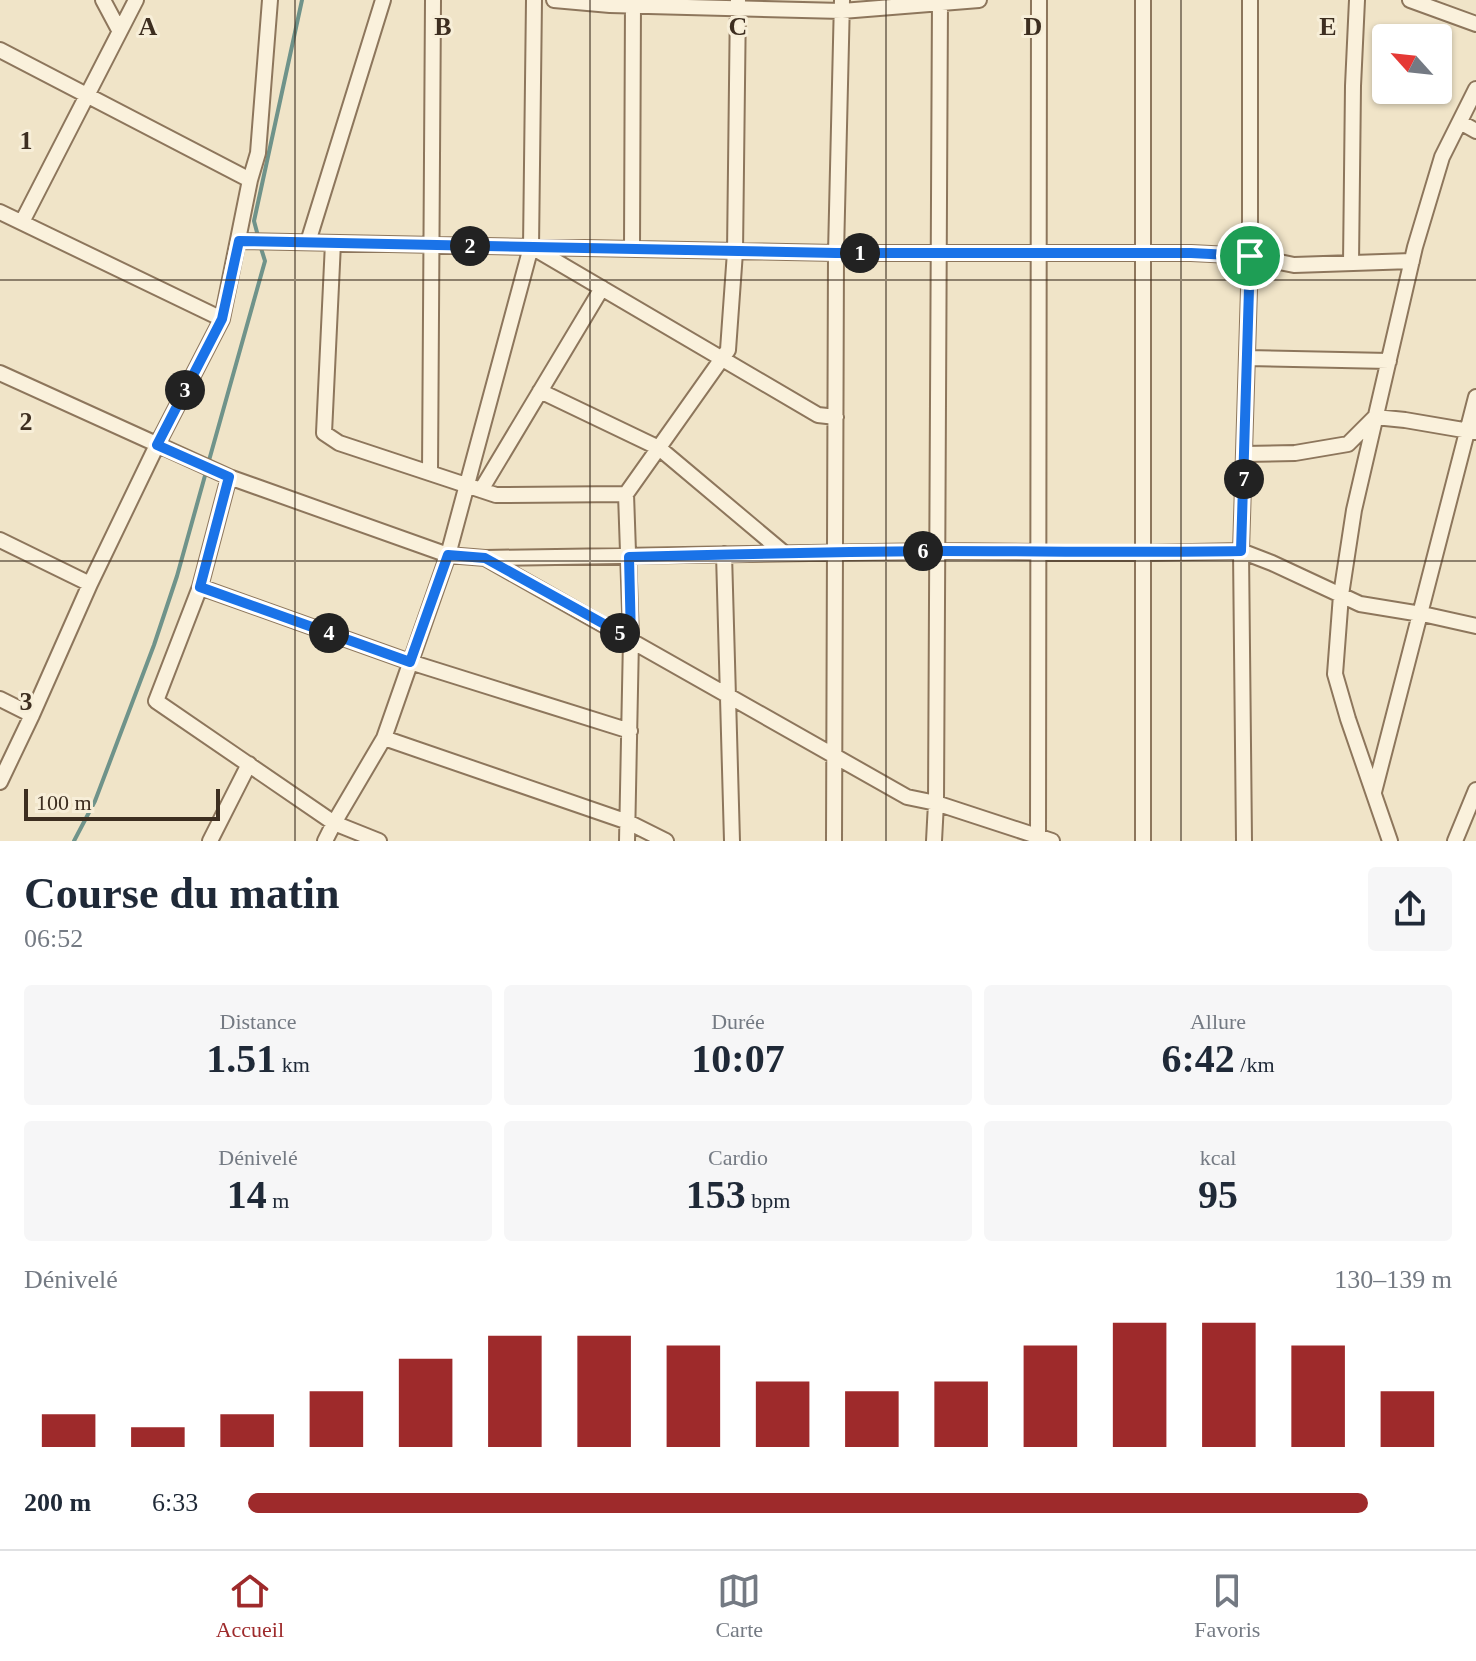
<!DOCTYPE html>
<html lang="fr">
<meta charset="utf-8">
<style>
body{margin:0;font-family:"Times New Roman",serif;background:#f6f6f7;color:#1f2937;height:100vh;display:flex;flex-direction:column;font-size:30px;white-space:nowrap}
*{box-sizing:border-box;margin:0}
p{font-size:26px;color:#747a83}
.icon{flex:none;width:44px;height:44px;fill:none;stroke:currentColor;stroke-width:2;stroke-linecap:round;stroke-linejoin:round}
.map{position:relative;height:841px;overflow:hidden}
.side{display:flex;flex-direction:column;background:#fff;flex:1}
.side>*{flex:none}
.needle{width:52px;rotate:297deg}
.tools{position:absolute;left:1372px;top:24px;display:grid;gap:16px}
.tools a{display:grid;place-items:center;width:80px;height:80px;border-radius:8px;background:#fff;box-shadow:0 2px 6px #0004;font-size:40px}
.scale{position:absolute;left:24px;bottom:20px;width:196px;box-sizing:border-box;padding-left:8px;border:4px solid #3d2e20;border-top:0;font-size:22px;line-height:28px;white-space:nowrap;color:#3d2e20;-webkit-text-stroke:6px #f7eed8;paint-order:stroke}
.pin{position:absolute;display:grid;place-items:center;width:68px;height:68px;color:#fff;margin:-34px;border:4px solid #fff;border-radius:50%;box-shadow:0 2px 8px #0007}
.km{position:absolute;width:40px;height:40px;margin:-20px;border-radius:50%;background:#222;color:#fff;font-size:22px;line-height:40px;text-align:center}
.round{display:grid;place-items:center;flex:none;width:84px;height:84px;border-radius:8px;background:#f6f6f7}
.summary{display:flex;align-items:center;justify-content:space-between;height:136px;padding:0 24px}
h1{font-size:44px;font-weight:800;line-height:60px}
.stats{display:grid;grid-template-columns:repeat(3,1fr);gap:12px;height:136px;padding:8px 24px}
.stats div{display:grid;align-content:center;border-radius:8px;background:#f6f6f7;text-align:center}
.stats b{font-size:40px;font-weight:800}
.stats small{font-size:22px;font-weight:400}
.stats p{font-size:22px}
.chart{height:224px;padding:16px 24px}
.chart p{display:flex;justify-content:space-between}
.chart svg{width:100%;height:144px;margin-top:8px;stroke:#9e2a2b;stroke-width:6}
ul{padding:0 24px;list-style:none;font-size:26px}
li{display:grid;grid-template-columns:128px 96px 1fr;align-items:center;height:60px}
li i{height:20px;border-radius:10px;background:#9e2a2b}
.tabs{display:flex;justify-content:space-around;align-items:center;height:112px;border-top:2px solid #e0e1e3;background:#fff;font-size:22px;color:#747a83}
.tabs a{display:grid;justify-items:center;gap:4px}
.tabs .active{color:#9e2a2b}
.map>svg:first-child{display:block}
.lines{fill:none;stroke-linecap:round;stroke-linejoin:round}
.stream{stroke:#6f938a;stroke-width:4}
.minor-casing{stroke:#8d765c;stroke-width:18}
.minor{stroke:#faf1dc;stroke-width:14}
.route-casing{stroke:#fff;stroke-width:16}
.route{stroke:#1a73e8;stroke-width:10}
.grid{fill:none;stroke:#3d2e20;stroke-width:2;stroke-opacity:0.55}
.grid-label{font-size:26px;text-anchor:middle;font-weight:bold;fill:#3d2e20;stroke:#f7eed8;stroke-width:6;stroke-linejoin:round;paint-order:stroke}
</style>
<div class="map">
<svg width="1476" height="841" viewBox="0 0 1476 841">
<rect width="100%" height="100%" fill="#f0e4c8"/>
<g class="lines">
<!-- stream -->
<path class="stream" d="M258,236l-4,-15 48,-221
M208,464l57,-203 -5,-16
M74,841l21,-40 59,-156 23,-69 29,-104"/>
<defs>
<path id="minor" d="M103,0l16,30
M554,0l56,5 232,6 137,-11
M1410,0l66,24
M0,50l250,130
M1460,122l16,9
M0,212l222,107
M22,222l114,-222
M239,241l597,12h355l59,3 44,9 118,-4
M308,242l75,-242
M333,243l-9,190 15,10 157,52 130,-1
M535,249l283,166 18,2
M632,249l1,-249
M1351,263l2,-177 4,-86
M1247,358l142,3
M0,373l229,104 219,78 37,3 452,-7 206,2 98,-2 31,12 88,41 67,11 49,11
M540,391l119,57 125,105
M1244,454l51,-1 53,-9 27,-27 30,3 70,12
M430,473l3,-473
M229,477l-29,110 -44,114 178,122 45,18
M481,490l121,-202
M0,540l90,44
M724,554l8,287
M485,558l422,239 29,6 116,38
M200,587l210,75 220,69
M0,699l32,16
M384,738l244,84 38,19
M0,782l32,-67 58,-131 67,-139 65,-126 28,-139 8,-27 12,-153
M1374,792l102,-395
M210,841l39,-77
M325,841l9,-18 50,-85 64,-183 83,-308 3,-247
M627,841l4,-202 -5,-145 102,-144 7,-98 3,-252
M834,841l2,-588 6,-253
M934,841l2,-38 4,-803
M1038,841l1,-841
M1143,841v-841
M1244,841l-3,-290 9,-295v-256
M1390,841l-42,-122 -13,-45 6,-79 13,-85 61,-263 27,-90 34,-68
M1455,841l21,-51"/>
</defs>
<!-- minor casing -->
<use href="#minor" class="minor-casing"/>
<!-- minor -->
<use href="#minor" class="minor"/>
</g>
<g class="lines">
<defs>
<path id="route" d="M239,241l597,12h355l59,3 -9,295c-101,2 -202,0 -303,0 -103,1 -206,3 -309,6l2,82 -146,-81 -37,-3 -38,107 -210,-75 29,-110 -72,-32 65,-126z"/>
</defs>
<!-- route casing -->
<use href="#route" class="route-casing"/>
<!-- route -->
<use href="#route" class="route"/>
</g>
<!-- grid -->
<path class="grid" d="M295,0v841M590,0v841M886,0v841M1181,0v841M0,280h1476M0,561h1476"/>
<g class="grid-label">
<text x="148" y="35">A</text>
<text x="443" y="35">B</text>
<text x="738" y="35">C</text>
<text x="1033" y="35">D</text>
<text x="1328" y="35">E</text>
<text x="26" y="149">1</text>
<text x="26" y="430">2</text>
<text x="26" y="710">3</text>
</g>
</svg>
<div class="tools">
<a><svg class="needle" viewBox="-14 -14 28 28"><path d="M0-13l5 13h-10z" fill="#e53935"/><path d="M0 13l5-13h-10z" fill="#747a83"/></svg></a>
</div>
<div class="scale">100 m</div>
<div class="pin" style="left:1250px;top:256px;background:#1e9e55"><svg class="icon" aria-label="arrive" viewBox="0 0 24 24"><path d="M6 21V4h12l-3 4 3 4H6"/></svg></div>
<b class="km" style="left:860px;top:253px">1</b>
<b class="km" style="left:470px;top:246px">2</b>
<b class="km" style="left:185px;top:390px">3</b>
<b class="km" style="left:329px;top:633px">4</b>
<b class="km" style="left:620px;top:633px">5</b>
<b class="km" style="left:923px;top:551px">6</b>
<b class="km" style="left:1244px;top:479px">7</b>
</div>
<section class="side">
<div class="summary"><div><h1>Course du matin</h1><p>06:52</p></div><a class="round"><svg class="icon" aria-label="share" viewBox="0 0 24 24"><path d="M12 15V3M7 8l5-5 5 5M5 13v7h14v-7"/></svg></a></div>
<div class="stats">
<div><p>Distance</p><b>1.51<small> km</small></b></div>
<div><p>Durée</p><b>10:07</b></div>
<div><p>Allure</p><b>6:42<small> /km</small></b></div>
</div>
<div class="stats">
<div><p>Dénivelé</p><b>14<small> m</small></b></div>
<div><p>Cardio</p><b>153<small> bpm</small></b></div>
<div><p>kcal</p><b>95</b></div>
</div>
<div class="chart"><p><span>Dénivelé</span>130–139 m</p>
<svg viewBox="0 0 160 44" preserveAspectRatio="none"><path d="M5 44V34M15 44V38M25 44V34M35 44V27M45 44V17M55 44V10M65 44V10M75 44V13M85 44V24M95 44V27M105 44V24M115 44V13M125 44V6M135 44V6M145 44V13M155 44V27"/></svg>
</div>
<ul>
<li><b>200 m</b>6:33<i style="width:93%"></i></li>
</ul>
</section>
<nav class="tabs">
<a class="active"><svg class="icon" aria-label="home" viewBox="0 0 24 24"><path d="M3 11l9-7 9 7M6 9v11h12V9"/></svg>Accueil</a>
<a><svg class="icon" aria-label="map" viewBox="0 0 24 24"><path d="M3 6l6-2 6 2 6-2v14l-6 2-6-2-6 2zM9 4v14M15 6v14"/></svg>Carte</a>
<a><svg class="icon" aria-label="saved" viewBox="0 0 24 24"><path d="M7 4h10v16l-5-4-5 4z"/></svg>Favoris</a>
</nav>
